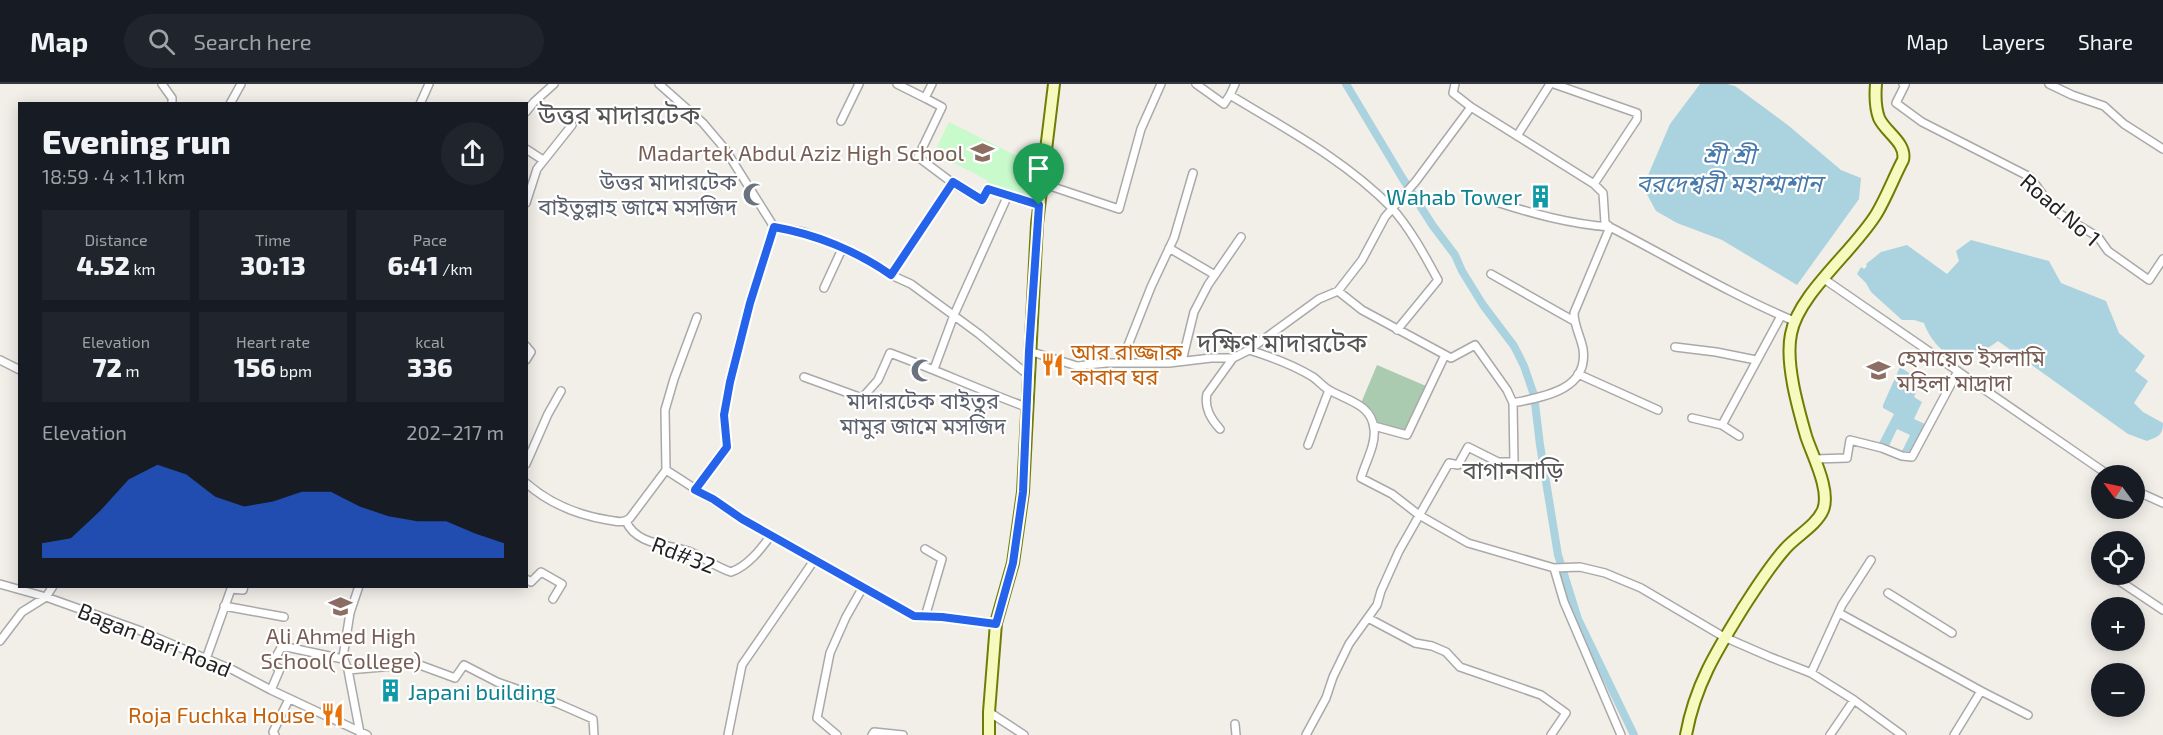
<!DOCTYPE html>
<meta charset="utf-8">
<style>
body{margin:0;font-family:"Exo 2","Noto Sans Bengali",sans-serif;background:#20242c;color:#f1f3f6;height:100vh;display:flex;flex-direction:column;font-size:22px;white-space:nowrap}
*{box-sizing:border-box;margin:0}
p{font-size:20px;color:#9ea1a6}
.icon{flex:none;width:33px;height:33px;fill:none;stroke:currentColor;stroke-width:2;stroke-linecap:round;stroke-linejoin:round}
.map{position:relative;flex:1;overflow:hidden}
.panel{position:absolute;left:18px;top:18px;width:510px;height:486px;display:flex;flex-direction:column;background:#171b24;border-radius:0px;box-shadow:0 3px 15px #0003}
.panel>*{flex:none}
.needle{width:39px;rotate:303deg}
.fabs{position:absolute;left:2091px;top:381px;display:grid;gap:12px}
.fabs a{display:grid;place-items:center;width:54px;height:54px;border-radius:50%;background:#171b24;box-shadow:0 3px 15px #0003;font-size:30px}
.pin{position:absolute;display:grid;place-items:center;width:51px;height:51px;color:#fff;margin:-62px -26px;border-radius:50% 50% 50% 0;rotate:-45deg;box-shadow:0 0 6px #0007}
.pin .icon{rotate:45deg}
.round{display:grid;place-items:center;flex:none;width:63px;height:63px;border-radius:32px;background:#20242c}
.summary{display:flex;align-items:center;justify-content:space-between;height:102px;padding:0 24px}
h1{font-size:33px;font-weight:800;line-height:45px}
.metrics{display:grid;grid-template-columns:repeat(3,1fr);gap:9px;height:102px;padding:6px 24px}
.metrics div{display:grid;align-content:center;border-radius:0px;background:#20242c;text-align:center}
.metrics b{font-size:26px;font-weight:800}
.metrics small{font-size:16px;font-weight:400}
.metrics p{font-size:16px}
.chart{height:168px;padding:12px 24px}
.chart p{display:flex;justify-content:space-between}
.chart svg{width:100%;height:108px;margin-top:6px;fill:#2563eb;opacity:.7}
header{display:flex;align-items:center;gap:36px;box-sizing:border-box;height:84px;padding:0 30px;background:#171b24;border-bottom:2px solid #363941}
header strong{font-size:28px}
nav{display:flex;gap:33px;margin-inline-start:auto;font-size:21px}
.search{width:420px;height:54px;background:#20242c;display:flex;align-items:center;gap:15px;box-sizing:border-box;padding:0 21px;border-radius:33px;color:#9ea1a6;font-size:22px}
.map>svg:first-child{display:block}
.cemetery{fill:#aacbaf}
.park{fill:#c8facc}
.water{fill:#aad3df}
.lines{fill:none;stroke-linecap:round;stroke-linejoin:round}
.canal{stroke:#aad3df;stroke-width:8}
.street-casing{stroke:#a9a9a9;stroke-width:10}
.secondary-casing{stroke:#707d05;stroke-width:14}
.street{stroke:#fff;stroke-width:7}
.secondary{stroke:#f7fabf;stroke-width:10}
.route-casing{stroke:#fff;stroke-width:12}
.route{stroke:#2563eb;stroke-width:8}
.labels{text-anchor:middle;dominant-baseline:central;stroke-width:4.5;stroke-linejoin:round;paint-order:stroke}
.education-label{font-size:22px;fill:#785e54;stroke:#fff;text-anchor:end}
.worship-label{font-size:22px;fill:#5b616d;stroke:#fff;text-anchor:end}
.culture-label{font-size:22px;fill:#0d838f;stroke:#fff;text-anchor:end}
.street-label{font-size:22px;fill:#222;stroke:#fff}
.food-label{font-size:22px;fill:#c56008;stroke:#fff;text-anchor:start}
.water-label{font-size:24px;font-style:italic;fill:#4a7aab;stroke:#fff}
.neighbourhood-label{font-size:24px;fill:#555;stroke:#fff}
.quarter-label{font-size:26px;fill:#555;stroke:#fff}
</style>
<header>
<strong>Map</strong>
<div class="search"><svg class="icon" aria-label="search" viewBox="0 0 24 24"><circle cx="10" cy="10" r="6"/><path d="M15 15l6 6"/></svg>Search here</div>
<nav><a>Map</a><a>Layers</a><a>Share</a></nav>
</header>
<div class="map">
<svg width="2163" height="651" viewBox="0 0 2163 651">
<rect width="100%" height="100%" fill="#f2efe9"/>
<!-- cemetery -->
<path class="cemetery" d="M1377,281l49,21 -21,46 -27,-9 -6,-13 -11,-7z"/>
<!-- park -->
<path class="park" d="M949,38l72,36 7,-12 11,4 -10,48 -41,-13 -1,-5 -53,-27z"/>
<!-- water -->
<path class="water" d="M1700,0h27l8,2 54,40 52,44 20,8 -2,21 -62,86 -75,-45 -45,-17 -21,-12 -13,-24 27,-63z
M1971,156l78,21 12,22 45,18 13,32 26,23 -10,15 13,10 -14,22 9,9 20,11c0,13 -6,14 -16,18l-19,-7 -130,-93c-10,7 -24,18 -38,17 -16,0 -32,-22 -36,-35l-10,-3h-12l-31,-28 -5,-9 -9,-9 4,-7 3,2 3,-3 -1,-2 15,-12 26,-7 40,29 12,-13 -3,-10z
M1900,283l21,14 -7,16 8,5 -8,17 11,5 -14,27h-9l8,-16 -13,-6 -8,17 -10,-3 15,-29 -11,-6v-3z"/>
<g class="lines">
<!-- canal -->
<path class="canal" d="M1346,0l57,95 30,47 22,29 7,16 21,34 31,41 10,20 10,29 6,50 18,110 20,64 56,116"/>
<defs>
<path id="street" d="M162,0l10,14v6
M659,0l44,39 22,26 49,78 29,5 27,11 46,21 15,11 20,9 68,50 49,41
M897,0l28,14
M932,0l-7,14 17,9 -24,50 36,27 28,16 7,-11 50,16
M1196,0l28,20 6,-9c56,34 115,65 161,112 19,21 34,49 47,73l-41,50
M1554,0l83,29v6l-43,65
M1903,0l2,1 -9,18 26,19 108,55 13,18 17,19 38,23 10,14 41,29 14,-21
M2049,0l23,11 32,11 20,18 39,25
M1230,11l5,-11
M230,20l11,-20
M420,20l9,-20
M1471,23l123,77 9,9 2,30 5,4c62,32 120,67 184,94
M526,28l8,-10 20,-18
M841,37l18,-37
M1517,52l33,-52
M526,65l17,11
M1041,99l78,26 22,-80 20,-45
M526,119l11,-34 35,-44
M1169,164l46,27
M1491,190l83,47
M891,191l62,-93
M1824,195l286,197
M824,204l18,-39
M1338,207l24,19 89,48 24,-13 32,45 6,13
M526,262l5,6 -5,8
M1675,263l41,5 40,8
M1249,266c23,7 43,14 64,27 6,4 11,11 18,14 18,10 41,14 43,38 2,16 -9,34 -13,49l31,16 27,21 49,28 86,25 26,-1 25,6 36,15 83,49 46,20 41,16 43,27 48,35
M1029,267l48,15 29,-3h63l42,-5h22l16,-8 70,-51 19,-8 24,-31 23,-43 31,-36 55,-74 -18,-14 2,-9
M0,276l20,10
M1182,277l12,-49 14,-27 33,-48
M1121,279l30,-76 23,-49 19,-65
M934,285l20,-54 54,-120
M1578,290l80,36
M804,293l58,21 16,-18 12,-27c46,17 90,37 136,54
M1692,334l30,7
M1374,342l33,9 38,-80
M1220,345c-9,-10 -16,-21 -13,-35l26,-36
M1739,352l-17,-11 59,-109
M1308,361l21,-55
M1815,375l32,-1 3,-18 32,8 20,8 10,1 46,-86
M526,380l22,-50 13,-23
M666,386l-1,-60 9,-31 23,-62
M526,399c24,21 51,32 82,37 8,1 15,4 22,-2l36,-48 76,49 172,97 28,1 54,6
M695,406l32,-43 -3,-32 6,-33 20,-79 24,-76
M2134,406l29,13
M626,437c10,24 41,23 62,30 15,6 28,16 43,21 17,-6 30,-23 40,-37
M925,465l17,10 -17,58
M1554,484l10,34 57,133
M2101,485l1,1
M2109,490l54,36
M526,495l5,3 10,-10 21,12 -9,15
M0,500l46,13 95,34 92,39 38,20 96,45
M359,502l-9,27 -7,44 5,13 12,63
M1888,509l64,40
M224,522l60,11
M1839,529l142,78
M1368,534l47,25 17,3 14,6 14,15 81,28 25,18 -15,22
M0,557l22,-29 24,-15 7,-11
M206,575l25,-70 12,1 1,-4
M348,586l69,-6 38,14 9,-13 33,17 62,22 34,15 1,16
M1811,589l31,-68 29,-45
M271,606l9,-21 -8,-5 10,-18 61,13
M989,628l35,23
M1235,640l1,11
M275,651l-2,-3 16,-33
M728,651l14,-70 73,-106
M837,651l-20,-17 13,-65 16,-36 17,-30
M872,651l2,-3 29,3
M1306,651l20,-37 7,-21 16,-33 28,-39 4,-14 18,-40 50,-88 9,2 10,-18 30,15h16l-1,-59c28,-6 76,-12 70,-54 -2,-12 -9,-23 -9,-36l36,-86c-40,-3 -76,-13 -114,-25
M1830,651l24,-35
M1954,651l27,-44 47,24"/>
<path id="secondary" d="M989,651v-23l7,-89 17,-60 10,-71 14,-268 17,-140
M1686,651c9,-50 31,-85 57,-127 13,-20 26,-41 42,-59 11,-13 31,-23 38,-39 8,-20 -11,-55 -17,-74 -8,-28 -21,-73 -15,-102 7,-40 64,-84 86,-121 10,-17 17,-36 26,-53 4,-17 -18,-28 -24,-42 -4,-11 -4,-22 -3,-34"/>
</defs>
<!-- street casing -->
<use href="#street" class="street-casing"/>
<!-- secondary casing -->
<use href="#secondary" class="secondary-casing"/>
<!-- street -->
<use href="#street" class="street"/>
<!-- secondary -->
<use href="#secondary" class="secondary"/>
</g>
<g class="lines">
<defs>
<path id="route" d="M953,98l29,18 6,-11 51,16 -10,146 -6,141 -10,71 -17,61 -54,-7 -28,-1 -172,-97 -29,-20 -18,-9 32,-43 -3,-32 6,-33 20,-79 24,-76c41,7 83,24 117,48z"/>
</defs>
<!-- route casing -->
<use href="#route" class="route-casing"/>
<!-- route -->
<use href="#route" class="route"/>
</g>
<!-- icons -->
<defs>
<symbol id="school-bare" viewBox="-9 -9 18 18"><path d="M0-5L7-2L0 1L-7-2ZM-4 1L0 2.5L4 1V4Q0 6-4 4Z" fill="#8d6e63" stroke="#fff" stroke-width="2.5" paint-order="stroke"/></symbol>
<symbol id="mosque-bare" viewBox="-9 -9 18 18"><path d="M3.5-4.9A6 6 0 1 0 3.5 4.9A5 5 0 1 1 3.5-4.9Z" fill="#6b7280" stroke="#fff" stroke-width="2.5" paint-order="stroke"/></symbol>
<symbol id="building-bare" viewBox="-9 -9 18 18"><path d="M-4-6H4V6H1V3H-1V6H-4ZM-2.5-4.3h1.7v1.8h-1.7ZM.8-4.3h1.7v1.8H.8ZM-2.5-1h1.7V.8h-1.7ZM.8-1h1.7V.8H.8Z" fill="#0f9aa8" stroke="#fff" stroke-width="2.5" paint-order="stroke"/></symbol>
<symbol id="restaurant-bare" viewBox="-9 -9 18 18"><path d="M-5-6h1v4h1v-4h1v4h1v-4h1v5L-1.5 .5V6h-2V.5L-5-1ZM5-6V6H3V1.5H1.5Q1.5-4 5-6Z" fill="#e8710a" stroke="#fff" stroke-width="2.5" paint-order="stroke"/></symbol>
<symbol id="university-bare" viewBox="-9 -9 18 18"><path d="M0-5L7-2L0 1L-7-2ZM-4 1L0 2.5L4 1V4Q0 6-4 4Z" fill="#8d6e63" stroke="#fff" stroke-width="2.5" paint-order="stroke"/></symbol>
</defs>
<g fill-rule="evenodd">
<use href="#school-bare" x="966" y="52" width="33" height="33"/>
<use href="#mosque-bare" x="738" y="94" width="33" height="33"/>
<use href="#building-bare" x="1524" y="96" width="33" height="33"/>
<use href="#restaurant-bare" x="1036" y="264" width="33" height="33"/>
<use href="#school-bare" x="1862" y="270" width="33" height="33"/>
<use href="#mosque-bare" x="906" y="270" width="33" height="33"/>
<use href="#university-bare" x="324" y="506" width="33" height="33"/>
<use href="#building-bare" x="374" y="590" width="33" height="33"/>
<use href="#restaurant-bare" x="316" y="614" width="33" height="33"/>
</g>
<g class="labels">
<!-- education labels -->
<g class="education-label">
<text x="964" y="68">Madartek Abdul Aziz High School</text>
<text x="1897" y="273" text-anchor="start">হেমায়েত ইসলামি<tspan x="1897" dy="25">মহিলা মাদ্রাদা</tspan></text>
<text x="341" y="551" text-anchor="middle">Ali Ahmed High<tspan x="341" dy="25">School( College)</tspan></text>
</g>
<!-- worship labels -->
<g class="worship-label">
<text x="737" y="97">উত্তর মাদারটেক<tspan x="737" dy="25">বাইতুল্লাহ জামে মসজিদ</tspan></text>
<text x="923" y="316" text-anchor="middle">মাদারটেক বাইতুর<tspan x="923" dy="25">মামুর জামে মসজিদ</tspan></text>
</g>
<!-- culture labels -->
<g class="culture-label">
<text x="1522" y="112">Wahab Tower</text>
<text x="408" y="607" text-anchor="start">Japani building</text>
</g>
<!-- street labels -->
<g class="street-label">
<text transform="translate(2061 125) rotate(41)">Road No 1</text>
<text transform="translate(684 470) rotate(21)">Rd#32</text>
<text transform="translate(155 555) rotate(22)">Bagan Bari Road</text>
</g>
<!-- food labels -->
<g class="food-label">
<text x="1071" y="267">আর রাজ্জাক<tspan x="1071" dy="25">কাবাব ঘর</tspan></text>
<text x="315" y="630" text-anchor="end">Roja Fuchka House</text>
</g>
<!-- water labels -->
<g class="water-label">
<text x="1729" y="70">শ্রী শ্রী<tspan x="1729" dy="28">বরদেশ্বরী মহাশ্মশান</tspan></text>
</g>
<!-- neighbourhood labels -->
<g class="neighbourhood-label">
<text x="1513" y="385">বাগানবাড়ি</text>
</g>
<!-- quarter labels -->
<g class="quarter-label">
<text x="619" y="29">উত্তর মাদারটেক</text>
<text x="1282" y="257">দক্ষিণ মাদারটেক</text>
</g>
</g>
</svg>
<div class="fabs">
<a><svg class="needle" viewBox="-14 -14 28 28"><path d="M0-13l5 13h-10z" fill="#e53935"/><path d="M0 13l5-13h-10z" fill="#9ea1a6"/></svg></a>
<a><svg class="icon" aria-label="locate" viewBox="0 0 24 24"><circle cx="12" cy="12" r="6"/><path d="M12 2v4M12 18v4M2 12h4M18 12h4"/></svg></a>
<a>+</a>
<a>−</a>
</div>
<div class="pin" style="left:1039px;top:121px;background:#1e9e55"><svg class="icon" aria-label="arrive" viewBox="0 0 24 24"><path d="M6 21V4h12l-3 4 3 4H6"/></svg></div>
<section class="panel">
<div class="summary"><div><h1>Evening run</h1><p>18:59 · 4 × 1.1 km</p></div><a class="round"><svg class="icon" aria-label="share" viewBox="0 0 24 24"><path d="M12 15V3M7 8l5-5 5 5M5 13v7h14v-7"/></svg></a></div>
<div class="metrics">
<div><p>Distance</p><b>4.52<small> km</small></b></div>
<div><p>Time</p><b>30:13</b></div>
<div><p>Pace</p><b>6:41<small> /km</small></b></div>
</div>
<div class="metrics">
<div><p>Elevation</p><b>72<small> m</small></b></div>
<div><p>Heart rate</p><b>156<small> bpm</small></b></div>
<div><p>kcal</p><b>336</b></div>
</div>
<div class="chart"><p><span>Elevation</span>202–217 m</p>
<svg viewBox="0 0 160 44" preserveAspectRatio="none"><path d="M0 44V38L10 36L20 25L30 12L40 6L50 10L60 19L70 23L80 21L90 17L100 17L110 23L120 27L130 29L140 29L150 34L160 38V44z"/></svg>
</div>
</section>
</div>
